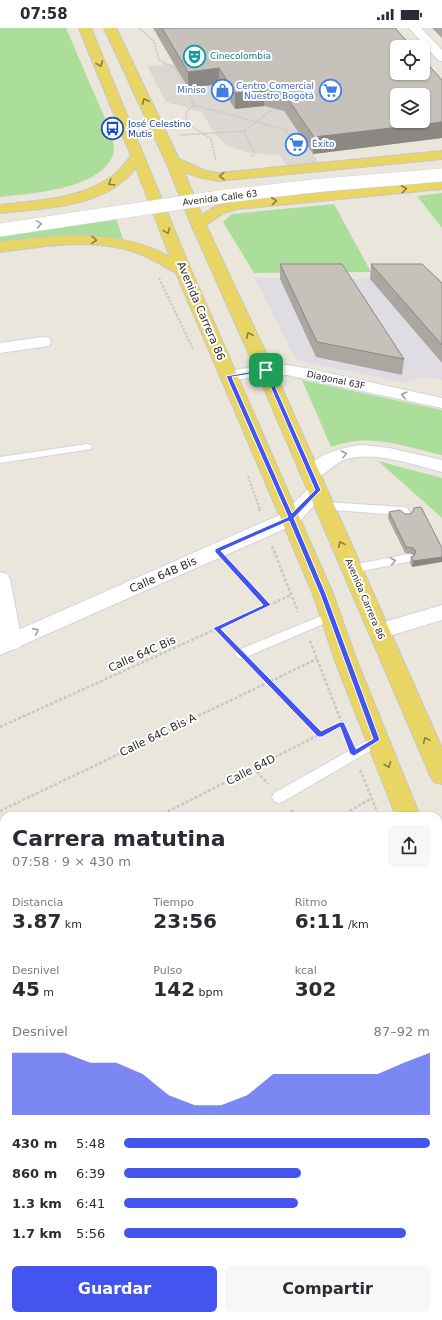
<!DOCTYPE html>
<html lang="es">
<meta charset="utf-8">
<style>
body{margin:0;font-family:"DejaVu Sans",sans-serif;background:#f7f7f7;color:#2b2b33;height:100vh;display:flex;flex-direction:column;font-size:15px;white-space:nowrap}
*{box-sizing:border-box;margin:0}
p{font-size:13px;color:#7c7c81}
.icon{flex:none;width:22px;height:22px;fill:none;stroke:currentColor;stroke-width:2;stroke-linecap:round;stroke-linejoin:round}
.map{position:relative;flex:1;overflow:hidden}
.sheet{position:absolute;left:0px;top:784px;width:442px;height:508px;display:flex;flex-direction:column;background:#fff;border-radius:12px 12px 0 0;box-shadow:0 1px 3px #0004}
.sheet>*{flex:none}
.buttons{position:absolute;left:390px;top:12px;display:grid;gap:8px}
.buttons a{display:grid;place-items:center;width:40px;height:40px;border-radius:6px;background:#fff;box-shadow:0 1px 3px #0004;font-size:20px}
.pin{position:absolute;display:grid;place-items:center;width:34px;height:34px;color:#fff;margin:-17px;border-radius:8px;box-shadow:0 2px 6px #0006}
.round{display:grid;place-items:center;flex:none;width:42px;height:42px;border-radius:6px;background:#f7f7f7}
.head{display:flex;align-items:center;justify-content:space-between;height:68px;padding:0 12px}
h1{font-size:22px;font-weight:700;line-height:30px}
.stats{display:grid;grid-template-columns:repeat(3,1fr);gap:6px;height:68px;padding:4px 12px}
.stats div{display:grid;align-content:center}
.stats b{font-size:20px;font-weight:700}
.stats small{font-size:11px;font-weight:400}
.stats p{font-size:11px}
.chart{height:112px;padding:8px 12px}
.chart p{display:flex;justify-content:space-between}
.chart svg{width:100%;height:72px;margin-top:4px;fill:#4455ef;opacity:.7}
.action{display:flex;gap:8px;margin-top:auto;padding:8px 12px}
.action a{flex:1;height:46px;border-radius:6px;background:#4455ef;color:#fff;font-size:16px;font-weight:700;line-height:46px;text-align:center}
.action a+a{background:#f7f7f7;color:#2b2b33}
ul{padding:0 12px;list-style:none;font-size:13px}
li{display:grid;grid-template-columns:64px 48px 1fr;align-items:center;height:30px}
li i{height:10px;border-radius:5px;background:#4455ef}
.status{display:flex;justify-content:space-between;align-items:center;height:28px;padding:0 20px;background:#fff;direction:ltr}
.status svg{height:11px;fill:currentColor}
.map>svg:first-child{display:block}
.industrial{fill:#dfdce3}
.green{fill:#acde9b}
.plaza{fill:#dbd8d2}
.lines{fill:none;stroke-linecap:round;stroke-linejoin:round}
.service-casing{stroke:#d1d3e1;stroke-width:2}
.minor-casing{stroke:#d1d3e1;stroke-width:2}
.tertiary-casing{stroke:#d1d3e1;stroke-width:2}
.primary-casing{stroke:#c7c7c7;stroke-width:2}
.path-far3{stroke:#c7c7c7;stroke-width:1.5;stroke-dasharray:2 1;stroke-linecap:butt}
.path-far2{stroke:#c7c7c7;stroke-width:2;stroke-dasharray:2.5 1.5;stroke-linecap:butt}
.path-far1{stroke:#c7c7c7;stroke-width:2.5;stroke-dasharray:3 2;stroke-linecap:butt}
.path{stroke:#c7c7c7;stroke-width:3;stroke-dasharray:4 2.5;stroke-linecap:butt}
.service{fill:#fff;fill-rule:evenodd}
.minor{fill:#fff;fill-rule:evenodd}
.tertiary{fill:#fff;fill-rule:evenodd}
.primary{fill:#e8d563;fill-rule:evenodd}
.secondary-bridge-casing{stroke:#d1d3e1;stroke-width:14;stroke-linecap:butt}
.secondary-bridge{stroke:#fff;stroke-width:13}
.wall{fill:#aaa7a1}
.shaded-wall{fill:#8b8883}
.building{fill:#c6c2bb;stroke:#8b8883;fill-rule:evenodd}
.oneway{stroke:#887f46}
.oneway2{stroke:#9f9f9f}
.route{fill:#4455ef;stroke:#fff;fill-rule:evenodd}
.labels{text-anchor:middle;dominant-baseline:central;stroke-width:4;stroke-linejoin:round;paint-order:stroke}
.far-culture-label{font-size:9px;fill:#0d838f;stroke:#fff;text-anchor:start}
.far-shop-label{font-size:9px;fill:#366cbe;stroke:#fff;text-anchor:end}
.far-transit-label{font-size:9px;fill:#164399;stroke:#fff;text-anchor:start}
.far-street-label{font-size:9px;fill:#292929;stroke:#fff}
.street-label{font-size:11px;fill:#292929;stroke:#fff}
</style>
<div class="status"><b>07:58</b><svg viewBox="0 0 49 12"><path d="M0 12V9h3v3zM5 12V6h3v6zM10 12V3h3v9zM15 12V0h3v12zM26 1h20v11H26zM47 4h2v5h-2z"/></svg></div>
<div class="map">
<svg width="442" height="1292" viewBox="0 0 442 1292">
<rect width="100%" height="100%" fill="#ebe6dc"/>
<!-- industrial -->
<path class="industrial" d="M255,250l165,1 22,21v80l-19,-3 -19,6 -108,-23z"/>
<!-- green -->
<path class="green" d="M0,0h66l47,109c0,5 2,13 0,18 -14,35 -81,38 -113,42z
M442,165v35l-25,-32z
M334,176l37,68 -117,1 -31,-51 9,-8z
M116,190l7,21 -40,-4 -83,9v-9z
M302,352l140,30v45c-41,-9 -70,-23 -111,-8z
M378,433l64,17v40z"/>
<!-- plaza -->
<path class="plaza" d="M174,36l14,24 31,-4 16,25 29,-3 20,5 35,52 -31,4 -9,-12 -31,-2 -22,-8 -12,-12 -12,-21 -36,-10 -19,-36z"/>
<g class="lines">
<defs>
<path id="service" d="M87,416l4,1 1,2 -1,2 -91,14v-6z
M325,474l78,5 4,1 5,7 -2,3c-5,1 -7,1 -10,-3l-79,-6 -2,-3 2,-3z
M408,526l4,1 2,3 -2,3 -60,12 -4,-1 -2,-3 2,-3 4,-1z
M331,584l4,1 2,3 -2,3 -89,38 -5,2 -5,-2 -1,-3 1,-3z
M377,707l5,1 2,4 -2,4 -98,57 -5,2 -5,-2 -2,-4 2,-4z
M442,879v14l-4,2v-14z
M442,1119v19l-4,2v-19z"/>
<path id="minor" d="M409,0h12l21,22v11l-4,-1z
M43,309l6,1 2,4 -2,4 -49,7v-10z
M0,544l7,2 3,5 12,63 -3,6 -8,2 -8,-2 -3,-8z
M442,577v15l-63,19 -8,-3 -3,-5 3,-5z"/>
<path id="tertiary" d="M265,337h22l23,4 132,29v10l-155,-33h-22l-36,6 -6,-1 -3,-4 3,-4z
M362,417l27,3 53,12v12c-29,-7 -64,-21 -95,-13 -16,4 -25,24 -43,19l-2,-4c13,-20 38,-26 60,-29z
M318,456l7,2 3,4 -30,33 -298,132v-17l284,-125 27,-27z"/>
<path id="primary" d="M79,0h12l100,242 142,324 24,67 63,155h-24l-61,-155 -22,-67 -137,-321c-14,-8 -28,-17 -44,-22 -43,-13 -89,-5 -132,1v-10c57,-7 118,-14 170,15l-34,-89c-31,40 -90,40 -136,45v-8c39,-5 82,-5 115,-31 6,-5 11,-12 16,-18z
M104,0h12l63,131 27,12 13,2 223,-22v8l-223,22 -17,-3 -18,-6 18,43 12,-8 23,-6 205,-20v8l-204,20 -14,4 -18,12 68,145 168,378v36l-8,-2 -4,-7 -174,-405 -65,-146 -25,-62z
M438,853l4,1v31l-4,-1z"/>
</defs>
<!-- service casing -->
<use href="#service" class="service-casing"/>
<!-- minor casing -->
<use href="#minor" class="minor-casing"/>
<!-- tertiary casing -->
<use href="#tertiary" class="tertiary-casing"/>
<!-- primary casing -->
<use href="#primary" class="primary-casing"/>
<!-- path-far3 -->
<path class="path-far3" d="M139,0l15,13 5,19 16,8 19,37 92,25 13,23
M194,77l-7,6 -1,9 7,7 18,12 5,22
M244,103l10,23 -4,3
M180,107l64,-4 29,-22"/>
<!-- path-far2 -->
<path class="path-far2" d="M159,250l34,71
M248,448l12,34"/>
<!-- path-far1 -->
<path class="path-far1" d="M259,481l1,2
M272,518l26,66
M231,538l37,39
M217,600l13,14
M310,613l38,98
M253,638l67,69
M0,699l291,-132
M254,740l14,16
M360,742l19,46
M291,782l6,6
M0,783l317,-152
M159,788l183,-93
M341,788l31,-18"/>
<!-- path -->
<path class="path" d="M0,869l4,-2
M438,937l4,11
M0,972l4,-2
M0,984l4,6
M0,1018l4,-2
M438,1060l4,-3
M0,1126l4,-2
M438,1196l4,5
M438,1216l4,-3
M0,1257l4,-3
M103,1288v4
M329,1292l5,-4"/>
<!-- service -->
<use href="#service" class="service"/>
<!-- minor -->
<use href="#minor" class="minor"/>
<!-- tertiary -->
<use href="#tertiary" class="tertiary"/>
<!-- primary -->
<use href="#primary" class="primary"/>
<defs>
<path id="secondary-bridge" d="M0,202l226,-34 97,-11 119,-10"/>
</defs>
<!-- secondary-bridge casing -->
<use href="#secondary-bridge" class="secondary-bridge-casing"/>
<!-- secondary-bridge -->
<use href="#secondary-bridge" class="secondary-bridge"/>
</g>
<!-- wall -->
<path class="wall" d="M153,0h242l47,52v58l-129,16 -29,-43 -20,-5 -29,3 -16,-25 -31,4z
M432,0h10v10z
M280,236l124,95 -2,16 -86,-18 -36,-78z
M371,236l71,19v80l-72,-84z
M389,484l53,36 -30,19 -2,-4 1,-6 3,-1 -2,-2 -7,-1 -17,-35z"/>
<!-- shaded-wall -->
<path class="shaded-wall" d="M219,40v16l-31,4v-16z
M265,62l-1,16 -29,3v-16z
M442,94v16l-129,16 1,-17z
M442,529v5l-30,5 1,-6z"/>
<!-- building -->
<path class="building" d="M162,0h233l17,19h-15v26h26v-14l19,21v42l-128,15 -29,-42 -20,-5 -30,3 -16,-25 -31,4zM397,67h26v26h-26z
M280,236h62l62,95 -87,-17z
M371,236h51l20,19v62z
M421,479l21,41v9l-29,4 -2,-4 3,-1 2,-5 -3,-3 -7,-1 -17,-35 11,-2 5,4h4l3,-1 2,-5z"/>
<!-- one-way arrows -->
<defs><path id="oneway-chevron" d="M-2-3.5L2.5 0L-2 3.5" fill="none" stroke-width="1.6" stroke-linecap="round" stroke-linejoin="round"/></defs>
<g class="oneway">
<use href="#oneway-chevron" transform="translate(100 36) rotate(68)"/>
<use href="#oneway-chevron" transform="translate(145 73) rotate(-115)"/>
<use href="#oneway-chevron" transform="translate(222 148) rotate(178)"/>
<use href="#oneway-chevron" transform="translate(111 155) rotate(148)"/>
<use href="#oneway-chevron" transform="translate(404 161) rotate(-6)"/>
<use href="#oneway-chevron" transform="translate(274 173) rotate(-6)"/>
<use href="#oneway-chevron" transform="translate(167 203) rotate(69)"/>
<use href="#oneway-chevron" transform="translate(94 212) rotate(5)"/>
<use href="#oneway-chevron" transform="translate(249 307) rotate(-115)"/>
<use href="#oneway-chevron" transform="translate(341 516) rotate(-114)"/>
<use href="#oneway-chevron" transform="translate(426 712) rotate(-114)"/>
<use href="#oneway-chevron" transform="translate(388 737) rotate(67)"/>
</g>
<g class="oneway2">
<use href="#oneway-chevron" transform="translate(39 196) rotate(-9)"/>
<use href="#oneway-chevron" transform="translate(404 367) rotate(-167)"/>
<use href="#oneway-chevron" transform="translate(344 426) rotate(-14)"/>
<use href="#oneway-chevron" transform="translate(393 533) rotate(-10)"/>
<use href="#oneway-chevron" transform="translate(36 603) rotate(-24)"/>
</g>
<!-- route -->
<path class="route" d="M266,341l2,1 53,120 -27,28 32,76 54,146 -26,16 -4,-2 -10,-27 -18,10h-4l-105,-109 50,-23 -48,-53v-3l73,-32 -62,-141zM264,344l51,118 -23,23 -60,-136zM289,493l31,73 53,145 -17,10 -12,-27h-4l-19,9 -100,-102 50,-24 -50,-54z"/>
<!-- icons -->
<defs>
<symbol id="theatre-ring" viewBox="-11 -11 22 22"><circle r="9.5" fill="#fff" stroke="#0f9aa8" stroke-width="1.5"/><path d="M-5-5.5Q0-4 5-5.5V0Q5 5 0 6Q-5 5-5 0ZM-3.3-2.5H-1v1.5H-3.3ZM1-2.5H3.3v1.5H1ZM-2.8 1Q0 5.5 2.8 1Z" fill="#0f9aa8"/></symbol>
<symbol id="shop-ring" viewBox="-11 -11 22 22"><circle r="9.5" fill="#fff" stroke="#3f7fe0" stroke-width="1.5"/><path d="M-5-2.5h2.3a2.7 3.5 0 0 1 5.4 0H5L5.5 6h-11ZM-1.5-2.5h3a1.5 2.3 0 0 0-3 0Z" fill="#3f7fe0"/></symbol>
<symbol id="supermarket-ring" viewBox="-11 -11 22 22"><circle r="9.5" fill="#fff" stroke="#3f7fe0" stroke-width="1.5"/><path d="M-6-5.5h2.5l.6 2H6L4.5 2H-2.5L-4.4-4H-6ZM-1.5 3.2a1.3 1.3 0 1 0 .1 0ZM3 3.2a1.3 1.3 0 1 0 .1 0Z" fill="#3f7fe0"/></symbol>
<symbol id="bus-ring" viewBox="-11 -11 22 22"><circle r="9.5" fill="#fff" stroke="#1a4fb4" stroke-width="1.5"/><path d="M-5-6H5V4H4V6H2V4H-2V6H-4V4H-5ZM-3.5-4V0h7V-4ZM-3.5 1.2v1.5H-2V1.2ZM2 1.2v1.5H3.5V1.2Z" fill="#1a4fb4"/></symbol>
</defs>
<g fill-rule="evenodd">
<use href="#theatre-ring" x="182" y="16" width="25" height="25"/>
<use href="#shop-ring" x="210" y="50" width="25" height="25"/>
<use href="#supermarket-ring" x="318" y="50" width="25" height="25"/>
<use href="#bus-ring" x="100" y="88" width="25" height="25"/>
<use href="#supermarket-ring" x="284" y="104" width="25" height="25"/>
</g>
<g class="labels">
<!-- far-culture labels -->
<g class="far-culture-label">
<text x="210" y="28">Cinecolombia</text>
</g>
<!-- far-shop labels -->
<g class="far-shop-label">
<text x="314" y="58">Centro Comercial<tspan x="314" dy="10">Nuestro Bogotá</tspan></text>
<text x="206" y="62">Miniso</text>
<text x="312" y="116" text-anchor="start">Éxito</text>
</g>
<!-- far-transit labels -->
<g class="far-transit-label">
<text x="128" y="96">José Celestino<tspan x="128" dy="10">Mutis</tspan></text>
</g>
<!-- far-street labels -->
<g class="far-street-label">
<text transform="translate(220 170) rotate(-7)">Avenida Calle 63</text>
<text transform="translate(336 352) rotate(12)">Diagonal 63F</text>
<text transform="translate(365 571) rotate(67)">Avenida Carrera 86</text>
</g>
<!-- street labels -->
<g class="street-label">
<text transform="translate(201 283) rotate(67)">Avenida Carrera 86</text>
<text transform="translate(163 547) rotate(-24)">Calle 64B Bis</text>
<text transform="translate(142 626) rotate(-24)">Calle 64C Bis</text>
<text transform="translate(158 707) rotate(-26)">Calle 64C Bis A</text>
<text transform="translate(251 742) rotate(-27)">Calle 64D</text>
</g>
</g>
</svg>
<div class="buttons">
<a><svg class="icon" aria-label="locate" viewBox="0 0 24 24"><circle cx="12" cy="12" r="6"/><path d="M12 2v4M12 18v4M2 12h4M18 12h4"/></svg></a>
<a><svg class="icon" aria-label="layers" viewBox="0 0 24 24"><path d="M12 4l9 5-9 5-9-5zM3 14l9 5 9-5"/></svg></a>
</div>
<div class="pin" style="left:266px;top:342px;background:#1e9e55"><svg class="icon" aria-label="arrive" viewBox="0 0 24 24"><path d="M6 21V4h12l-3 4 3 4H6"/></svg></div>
<section class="sheet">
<div class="head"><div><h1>Carrera matutina</h1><p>07:58 · 9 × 430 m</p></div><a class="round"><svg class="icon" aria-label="share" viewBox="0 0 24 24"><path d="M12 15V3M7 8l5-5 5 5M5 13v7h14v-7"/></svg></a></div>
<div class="stats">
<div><p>Distancia</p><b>3.87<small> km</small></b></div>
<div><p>Tiempo</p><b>23:56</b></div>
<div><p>Ritmo</p><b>6:11<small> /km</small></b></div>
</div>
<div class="stats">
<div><p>Desnivel</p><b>45<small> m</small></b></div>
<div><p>Pulso</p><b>142<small> bpm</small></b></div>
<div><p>kcal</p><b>302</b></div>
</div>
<div class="chart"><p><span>Desnivel</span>87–92 m</p>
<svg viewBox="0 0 160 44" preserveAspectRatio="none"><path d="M0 44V6L10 6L20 6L30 12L40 12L50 19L60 32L70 38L80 38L90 32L100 19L110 19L120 19L130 19L140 19L150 12L160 6V44z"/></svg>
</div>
<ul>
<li><b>430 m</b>5:48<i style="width:100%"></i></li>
<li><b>860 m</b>6:39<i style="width:58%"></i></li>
<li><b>1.3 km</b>6:41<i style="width:57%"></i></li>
<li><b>1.7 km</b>5:56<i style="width:92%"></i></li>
</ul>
<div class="action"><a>Guardar</a><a>Compartir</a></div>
</section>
</div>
